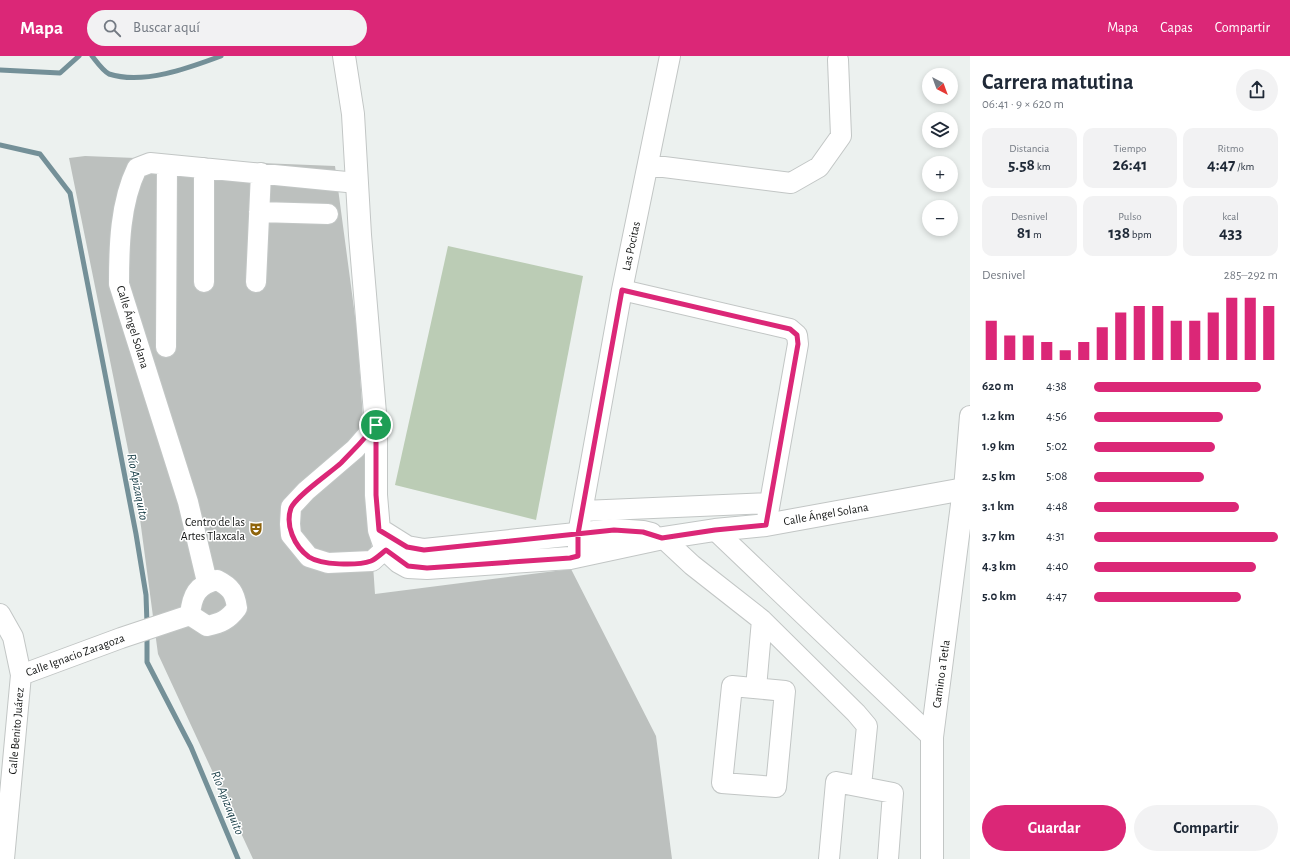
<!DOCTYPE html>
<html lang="es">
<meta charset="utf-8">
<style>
body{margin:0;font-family:"Alegreya Sans",sans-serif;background:#f2f2f3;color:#1f2937;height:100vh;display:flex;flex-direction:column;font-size:15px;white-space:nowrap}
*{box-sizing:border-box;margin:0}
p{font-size:13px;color:#747a83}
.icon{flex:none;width:22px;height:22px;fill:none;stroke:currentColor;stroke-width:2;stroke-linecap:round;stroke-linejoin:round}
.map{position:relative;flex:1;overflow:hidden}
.panel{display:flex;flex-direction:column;background:#fff;width:320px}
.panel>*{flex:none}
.needle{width:26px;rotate:139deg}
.tools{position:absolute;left:922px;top:12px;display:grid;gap:8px}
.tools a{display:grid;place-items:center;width:36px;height:36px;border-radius:50%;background:#fff;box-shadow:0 2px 6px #0003;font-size:20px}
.pin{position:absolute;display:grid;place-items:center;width:34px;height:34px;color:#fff;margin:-17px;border:2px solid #fff;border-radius:50%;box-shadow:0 1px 4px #0007}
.round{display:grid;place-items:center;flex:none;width:42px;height:42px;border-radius:21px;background:#f2f2f3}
.headline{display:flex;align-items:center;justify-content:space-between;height:68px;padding:0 12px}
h1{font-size:22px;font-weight:700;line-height:30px}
.stats{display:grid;grid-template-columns:repeat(3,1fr);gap:6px;height:68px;padding:4px 12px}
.stats div{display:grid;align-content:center;border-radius:10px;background:#f2f2f3;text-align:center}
.stats b{font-size:17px;font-weight:700}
.stats small{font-size:11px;font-weight:400}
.stats p{font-size:11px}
.chart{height:112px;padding:8px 12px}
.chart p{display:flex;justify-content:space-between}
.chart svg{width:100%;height:72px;margin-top:4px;stroke:#db2777;stroke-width:6}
.cta{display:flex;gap:8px;margin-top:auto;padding:8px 12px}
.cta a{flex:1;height:46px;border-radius:24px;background:#db2777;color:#fff;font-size:16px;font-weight:700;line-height:46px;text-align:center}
.cta a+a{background:#f2f2f3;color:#1f2937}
ul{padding:0 12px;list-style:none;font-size:13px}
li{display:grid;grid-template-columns:64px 48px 1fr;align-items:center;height:30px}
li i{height:10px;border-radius:5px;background:#db2777}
header{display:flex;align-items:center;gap:24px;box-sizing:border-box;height:56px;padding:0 20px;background:#db2777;color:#fff}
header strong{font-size:19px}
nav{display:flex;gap:22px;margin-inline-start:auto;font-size:14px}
.search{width:280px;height:36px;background:#f2f2f3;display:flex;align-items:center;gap:10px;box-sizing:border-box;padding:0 14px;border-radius:22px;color:#747a83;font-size:15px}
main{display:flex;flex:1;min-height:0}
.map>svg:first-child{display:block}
.green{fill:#bbccb5}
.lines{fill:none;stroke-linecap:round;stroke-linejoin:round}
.stream{stroke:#749098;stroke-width:5}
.building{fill:#bcc0be}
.minor-casing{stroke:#c2c6c5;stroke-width:22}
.major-casing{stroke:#c2c6c5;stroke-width:24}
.minor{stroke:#fff;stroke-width:20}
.major{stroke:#fff;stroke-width:22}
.route-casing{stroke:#fff;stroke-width:8}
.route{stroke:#db2777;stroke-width:5}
.labels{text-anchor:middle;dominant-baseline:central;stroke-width:3;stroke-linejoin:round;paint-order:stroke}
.street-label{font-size:12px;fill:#141615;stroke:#fff}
.poi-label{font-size:12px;fill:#141615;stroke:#fff;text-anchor:end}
.water-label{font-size:13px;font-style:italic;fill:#143a43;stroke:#fff}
</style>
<header>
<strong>Mapa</strong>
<div class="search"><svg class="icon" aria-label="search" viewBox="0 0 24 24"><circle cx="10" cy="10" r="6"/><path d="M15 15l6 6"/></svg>Buscar aquí</div>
<nav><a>Mapa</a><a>Capas</a><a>Compartir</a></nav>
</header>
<main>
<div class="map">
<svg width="970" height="803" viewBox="0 0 970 803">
<rect width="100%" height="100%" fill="#ecf1ef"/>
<!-- green -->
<path class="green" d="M448,190l135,30 -47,244 -141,-35z"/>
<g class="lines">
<!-- stream -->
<path class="stream" d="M92,0c4,5 11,15 17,18 34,11 80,-6 112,-18
M0,14l60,3 19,-17
M0,89l40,9 30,39 66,341 10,61 1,29
M147,578v28l44,85 47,112"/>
</g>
<!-- building -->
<path class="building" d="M85,100l250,10 22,165 18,263 196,-25 85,167 16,123h-419l-95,-205 -22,-165 -67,-331z"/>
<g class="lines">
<defs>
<path id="minor" d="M648,109l143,18 28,-16 22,-31 -3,-76
M204,112v114
M259,156l69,2
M256,226l5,-109
M622,234l168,39 7,6 1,9 -32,181
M166,291l1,-182
M970,360l-6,73 6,-1
M376,369l-21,24 -49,42 -15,16 -1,17 1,11 18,22 19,6 44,-2 23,-21
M583,455l187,-8
M715,474l217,207
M663,482l29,27 70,55 94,93 11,13 -6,60
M578,493v-15l44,-244 48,-234
M217,524c14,7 18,13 20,28 -9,12 -16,15 -30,18l-17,-11c2,-20 7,-30 27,-35z
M207,526l-19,-80 -69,-218c0,-38 1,-81 18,-116l13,-5 207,20
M0,558l13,23 8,38 -17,184
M21,619l100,-37 69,-23
M732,630l53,5 -9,96 -54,-4z
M756,632l6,-68
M829,803l7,-77 57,11 -5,66"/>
<path id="major" d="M344,0l9,58 7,121 16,190v70l3,35 7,20 13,12 9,5 19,1 143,-10 93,-20 52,-8 51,-5 198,-36 -32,248v122
M380,474l27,17 17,3 190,-20 29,2 8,2"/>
</defs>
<!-- minor casing -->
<use href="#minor" class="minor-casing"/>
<!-- major casing -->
<use href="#major" class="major-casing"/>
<!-- minor -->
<use href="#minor" class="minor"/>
<!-- major -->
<use href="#major" class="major"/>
</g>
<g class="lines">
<defs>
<path id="route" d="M376,369v70l3,35 28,17 17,3 190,-20 29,2 19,6 53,-8 51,-5 32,-181 -1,-9 -7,-6 -168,-39 -44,244v22l-8,2 -143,10 -19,-2 -22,-16c-4,3 -10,9 -15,11 -14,5 -50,4 -62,-4 -15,-11 -24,-32 -18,-49 5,-12 39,-35 50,-45 12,-12 24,-25 35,-38"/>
</defs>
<!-- route casing -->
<use href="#route" class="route-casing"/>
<!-- route -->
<use href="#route" class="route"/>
</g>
<!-- icons -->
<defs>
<symbol id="theatre-bare" viewBox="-9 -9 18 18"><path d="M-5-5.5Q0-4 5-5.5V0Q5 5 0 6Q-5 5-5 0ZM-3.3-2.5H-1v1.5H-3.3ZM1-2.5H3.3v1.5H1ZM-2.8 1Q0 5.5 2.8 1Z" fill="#8f640b" stroke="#fff" stroke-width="2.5" paint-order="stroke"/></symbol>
</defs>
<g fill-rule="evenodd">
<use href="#theatre-bare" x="246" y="463" width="20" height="20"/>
</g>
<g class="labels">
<!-- street labels -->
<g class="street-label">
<text transform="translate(631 190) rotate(-78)">Las Pocitas</text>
<text transform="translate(133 271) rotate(73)">Calle Ángel Solana</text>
<text transform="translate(826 458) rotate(-10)">Calle Ángel Solana</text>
<text transform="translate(75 599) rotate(-20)">Calle Ignacio Zaragoza</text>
<text transform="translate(941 618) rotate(-82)">Camino a Tetla</text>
<text transform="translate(16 675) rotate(-85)">Calle Benito Juárez</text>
</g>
<!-- poi labels -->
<g class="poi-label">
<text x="245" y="466">Centro de las<tspan x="245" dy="14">Artes Tlaxcala</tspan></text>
</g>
<!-- water labels -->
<g class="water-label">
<text transform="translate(137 431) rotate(79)">Río Apizaquito</text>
<text transform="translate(227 747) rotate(68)">Río Apizaquito</text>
</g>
</g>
</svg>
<div class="tools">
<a><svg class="needle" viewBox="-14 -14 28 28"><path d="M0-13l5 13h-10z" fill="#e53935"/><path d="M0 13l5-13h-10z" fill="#747a83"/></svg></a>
<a><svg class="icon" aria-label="layers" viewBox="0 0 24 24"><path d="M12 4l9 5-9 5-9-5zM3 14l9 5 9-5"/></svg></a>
<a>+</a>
<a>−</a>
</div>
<div class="pin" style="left:376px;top:369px;background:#1e9e55"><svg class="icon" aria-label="arrive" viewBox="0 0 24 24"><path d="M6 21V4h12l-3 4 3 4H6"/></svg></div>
</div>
<section class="panel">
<div class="headline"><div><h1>Carrera matutina</h1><p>06:41 · 9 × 620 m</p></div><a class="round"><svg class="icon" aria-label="share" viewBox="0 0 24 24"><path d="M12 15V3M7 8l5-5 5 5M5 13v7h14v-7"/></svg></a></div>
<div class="stats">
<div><p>Distancia</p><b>5.58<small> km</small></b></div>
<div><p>Tiempo</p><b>26:41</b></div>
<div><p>Ritmo</p><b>4:47<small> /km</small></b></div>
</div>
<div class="stats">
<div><p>Desnivel</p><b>81<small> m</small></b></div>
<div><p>Pulso</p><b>138<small> bpm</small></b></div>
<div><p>kcal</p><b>433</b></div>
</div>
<div class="chart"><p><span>Desnivel</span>285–292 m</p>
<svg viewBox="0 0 160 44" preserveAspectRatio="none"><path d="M5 44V20M15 44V29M25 44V29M35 44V33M45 44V38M55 44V33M65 44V24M75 44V15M85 44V11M95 44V11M105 44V20M115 44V20M125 44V15M135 44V6M145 44V6M155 44V11"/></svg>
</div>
<ul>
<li><b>620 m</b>4:38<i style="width:91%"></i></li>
<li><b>1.2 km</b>4:56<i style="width:70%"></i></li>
<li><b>1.9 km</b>5:02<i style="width:66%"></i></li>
<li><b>2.5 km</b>5:08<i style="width:60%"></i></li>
<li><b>3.1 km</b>4:48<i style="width:79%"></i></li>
<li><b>3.7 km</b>4:31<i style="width:100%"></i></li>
<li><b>4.3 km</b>4:40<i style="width:88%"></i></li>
<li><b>5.0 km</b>4:47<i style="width:80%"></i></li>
</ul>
<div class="cta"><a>Guardar</a><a>Compartir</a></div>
</section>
</main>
